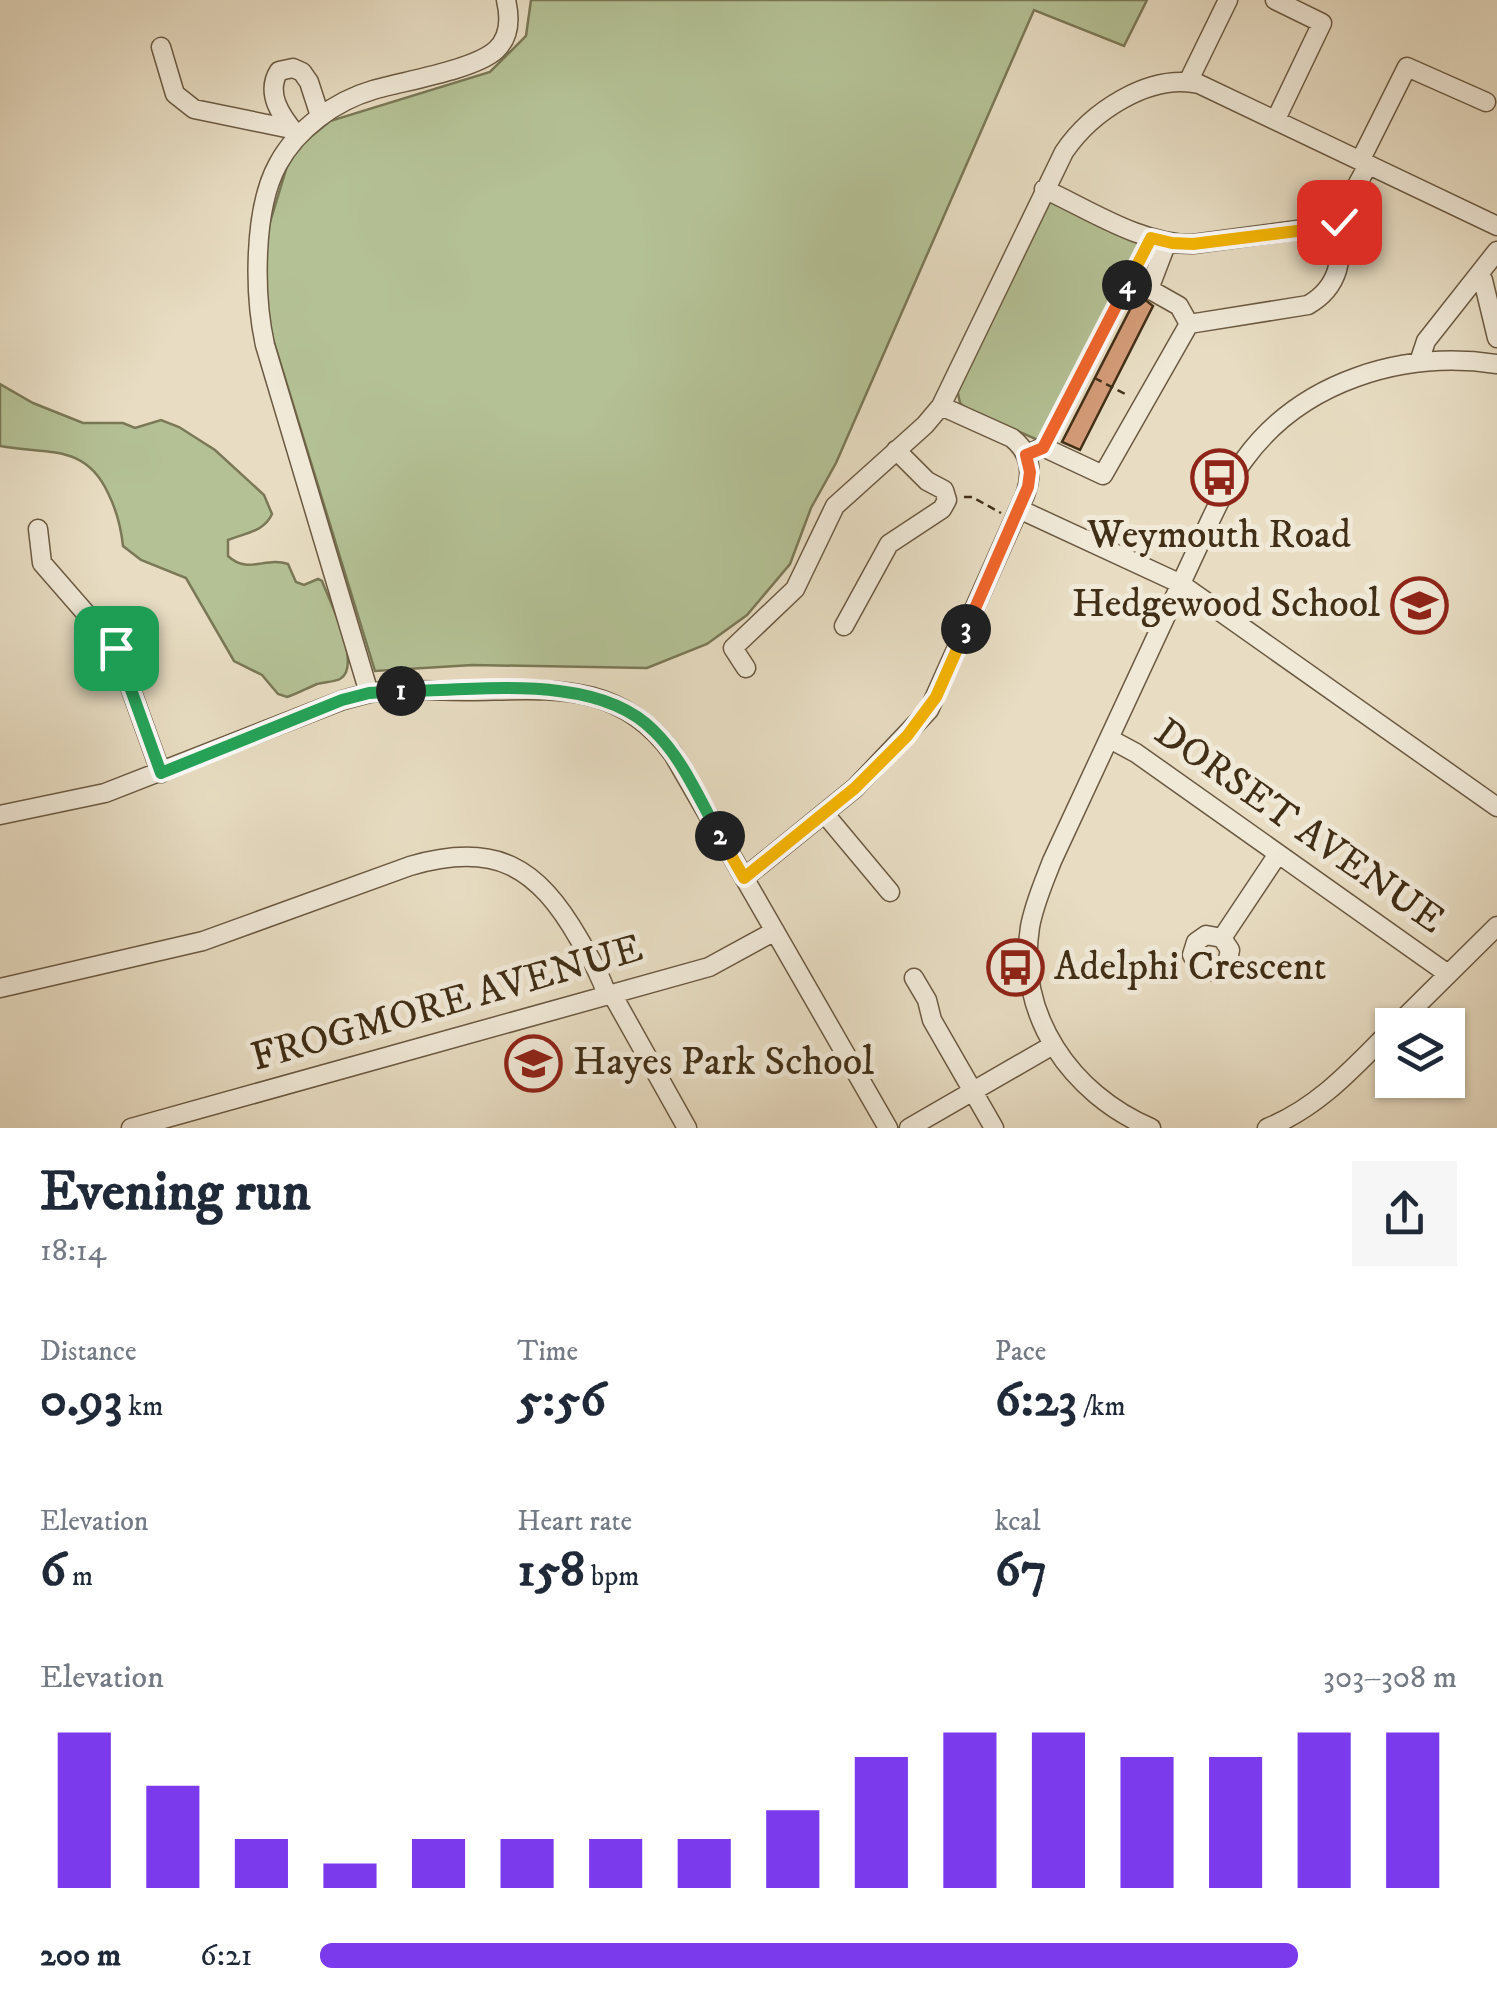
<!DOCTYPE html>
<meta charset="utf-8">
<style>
body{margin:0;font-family:"IM FELL DW Pica",serif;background:#f6f6f7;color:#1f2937;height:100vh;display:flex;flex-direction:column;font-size:38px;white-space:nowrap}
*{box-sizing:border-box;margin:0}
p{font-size:32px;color:#747a83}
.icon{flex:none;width:55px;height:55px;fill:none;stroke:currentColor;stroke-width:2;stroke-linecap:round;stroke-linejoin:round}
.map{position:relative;height:1128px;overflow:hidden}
.sheet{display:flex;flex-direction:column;background:#fff;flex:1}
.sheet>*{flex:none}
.controls{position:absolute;left:1375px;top:1008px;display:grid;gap:20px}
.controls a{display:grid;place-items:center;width:90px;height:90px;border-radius:0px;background:#fff;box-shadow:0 2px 8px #0004;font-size:50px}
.pin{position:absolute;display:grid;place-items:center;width:85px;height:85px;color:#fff;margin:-42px;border-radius:20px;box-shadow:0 5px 15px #0006}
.km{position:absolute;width:50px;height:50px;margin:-25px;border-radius:50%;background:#222;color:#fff;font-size:28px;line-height:50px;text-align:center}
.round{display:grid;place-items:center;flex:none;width:105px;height:105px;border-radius:0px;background:#f6f6f7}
.headline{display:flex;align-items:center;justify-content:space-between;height:170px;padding:0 40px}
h1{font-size:55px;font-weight:800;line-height:75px}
.figures{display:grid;grid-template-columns:repeat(3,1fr);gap:15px;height:170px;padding:10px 40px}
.figures div{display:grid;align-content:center}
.figures b{font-size:50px;font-weight:800}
.figures small{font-size:28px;font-weight:400}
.figures p{font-size:28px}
.chart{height:280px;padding:20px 40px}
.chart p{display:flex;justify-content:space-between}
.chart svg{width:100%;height:180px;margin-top:10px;stroke:#7c3aed;stroke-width:6}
ul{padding:0 40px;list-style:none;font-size:32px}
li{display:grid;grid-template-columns:160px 120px 1fr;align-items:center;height:75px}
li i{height:25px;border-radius:12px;background:#7c3aed}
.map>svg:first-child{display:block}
.green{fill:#b4c195;stroke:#7a7856;stroke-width:2.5}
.building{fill:#d39b77;stroke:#412f17;stroke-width:2.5}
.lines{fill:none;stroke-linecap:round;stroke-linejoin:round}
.minor-casing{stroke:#6b5a42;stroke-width:21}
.path{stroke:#412f17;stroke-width:2.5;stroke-dasharray:8 5;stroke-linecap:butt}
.minor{stroke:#f0e9d8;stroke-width:18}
.split-1-casing{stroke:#fff;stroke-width:20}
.split-2-casing{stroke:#fff;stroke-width:20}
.split-3-casing{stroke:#fff;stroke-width:20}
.split-4-casing{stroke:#fff;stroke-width:20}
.split-5-casing{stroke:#fff;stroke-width:20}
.split-1{stroke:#22a559;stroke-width:12}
.split-2{stroke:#22a559;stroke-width:12}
.split-3{stroke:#f5b400;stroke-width:12}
.split-4{stroke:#f0652b;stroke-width:12}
.split-5{stroke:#f5b400;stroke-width:12}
.labels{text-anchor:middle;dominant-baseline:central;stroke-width:10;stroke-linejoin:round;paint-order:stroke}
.poi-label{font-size:40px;fill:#412f17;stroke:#f0e9d8;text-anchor:start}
.street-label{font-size:40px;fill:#412f17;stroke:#f0e9d8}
</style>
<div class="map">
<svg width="1497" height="1128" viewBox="0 0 1497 1128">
<rect width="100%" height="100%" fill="#e8ddc3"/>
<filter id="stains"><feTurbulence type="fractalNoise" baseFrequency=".002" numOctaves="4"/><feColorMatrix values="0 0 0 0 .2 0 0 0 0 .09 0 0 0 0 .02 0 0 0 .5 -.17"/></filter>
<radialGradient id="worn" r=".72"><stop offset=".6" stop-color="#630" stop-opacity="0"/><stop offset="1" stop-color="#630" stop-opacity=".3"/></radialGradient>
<!-- green -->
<path class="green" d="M531,0h616l-23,46 -90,-36 -198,453 -25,45 -21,56 -43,51 -40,29 -60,24 -174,-3 -98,6 -105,-342 -7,-51 5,-49 23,-76 39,-32 160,-49 36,-36z
M1056,201l89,41 -105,199 -76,-34 -4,-4 -3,-14 86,-185z
M0,384l33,19 50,20h40l12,5 26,-8 18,7 36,23 49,45 8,19c-8,18 -27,19 -44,26v16c20,19 38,0 60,8l8,18 8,3 14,-6 4,2c7,19 41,85 18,98 -6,3 -16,3 -23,5 -10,4 -20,10 -30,13l-9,-3 -16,-19 -28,-14 -48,-83 -45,-18 -18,-14c-2,-19 -6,-35 -15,-53 -23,-50 -61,-38 -108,-47z"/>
<!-- building -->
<path class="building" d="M1138,294l15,12 -73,144 -18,-8z"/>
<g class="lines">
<defs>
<path id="minor" d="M1275,0l47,23 -46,96
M161,47l14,47 19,15 97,20
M1188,82l40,-82
M296,134c-15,-18 -31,-41 -17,-63l14,-3 9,4 7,10 11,34
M1360,161l47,-94 79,35
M1044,189c46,21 98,56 149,55l142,-19
M1167,242l-18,47 30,17 10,18
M1478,275l5,5 14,58
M1419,362l7,-21 71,-90
M1026,455l17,-8 60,28 86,-151 119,-19c30,-17 38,-48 27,-80l33,-60
M1019,509l162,75 316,223
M38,529l4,34 74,85 45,125
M844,626l45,-82 53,-35 5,-9 -3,-10 -17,-9 -31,-31
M746,668l-13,-20 62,-59 40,-83 90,-81 16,-19 123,-254c27,-40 85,-79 135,-68l298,142
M369,693l-104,-348c-11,-50 -12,-136 13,-181 19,-35 57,-63 95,-74 30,-9 101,-20 123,-40 14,-13 14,-33 10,-50
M1110,739l26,14 312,221
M824,813l66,79
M0,815l105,-22 238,-93 26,-7c33,-5 68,-2 101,-2 82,-1 149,-11 203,63l215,374
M744,878l111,-90 74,-78 96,-215c8,-22 6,-42 -13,-57l-71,-32
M1222,938l-16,-3 -10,7 -4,13 9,14 14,3 12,-8 3,-14 -8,-12 56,-84
M914,978l13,22 5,20 62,108
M0,988l203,-47 207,-75c85,-25 127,0 169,73 11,19 22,36 28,57
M612,994l75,134
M1397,1025l100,-99
M131,1128l578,-161 66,-36
M909,1128l144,-83
M1151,1128c-80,-34 -135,-113 -121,-201 4,-23 14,-45 22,-66l158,-340c10,-21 20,-42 34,-61 57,-79 159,-110 253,-96
M1267,1128c52,-21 86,-60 125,-99"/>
</defs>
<!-- minor casing -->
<use href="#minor" class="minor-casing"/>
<!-- path -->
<path class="path" d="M1083,372l46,24
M1051,432l92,-180
M964,497h8l29,16"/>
<!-- minor -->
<use href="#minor" class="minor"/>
</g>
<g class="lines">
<defs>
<path id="split-1" d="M116,648l45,125 181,-73 27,-7 32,-2"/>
<path id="split-2" d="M401,691c77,0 196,-19 253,40 29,28 46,70 66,105"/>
<path id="split-3" d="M720,836l24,42 111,-90 52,-52 29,-39 30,-68"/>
<path id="split-4" d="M966,629l62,-142 2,-15 -4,-17 17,-7 84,-163"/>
<path id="split-5" d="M1127,285l24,-47 21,5 21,1 136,-17 10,-5"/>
</defs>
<!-- split-1 casing -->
<use href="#split-1" class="split-1-casing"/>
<!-- split-2 casing -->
<use href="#split-2" class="split-2-casing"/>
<!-- split-3 casing -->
<use href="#split-3" class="split-3-casing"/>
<!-- split-4 casing -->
<use href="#split-4" class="split-4-casing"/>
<!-- split-5 casing -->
<use href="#split-5" class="split-5-casing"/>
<!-- split-1 -->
<use href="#split-1" class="split-1"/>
<!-- split-2 -->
<use href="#split-2" class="split-2"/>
<!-- split-3 -->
<use href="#split-3" class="split-3"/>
<!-- split-4 -->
<use href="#split-4" class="split-4"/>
<!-- split-5 -->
<use href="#split-5" class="split-5"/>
</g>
<!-- icons -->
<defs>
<symbol id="bus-ring" viewBox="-11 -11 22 22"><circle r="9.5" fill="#f0e9d8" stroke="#8f2418" stroke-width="1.5"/><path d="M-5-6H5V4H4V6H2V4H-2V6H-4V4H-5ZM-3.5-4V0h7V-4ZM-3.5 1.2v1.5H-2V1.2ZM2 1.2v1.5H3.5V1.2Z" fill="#8f2418"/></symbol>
<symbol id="school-ring" viewBox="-11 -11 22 22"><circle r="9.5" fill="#f0e9d8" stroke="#8f2418" stroke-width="1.5"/><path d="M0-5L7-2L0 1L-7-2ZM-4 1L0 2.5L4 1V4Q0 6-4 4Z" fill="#8f2418"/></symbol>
</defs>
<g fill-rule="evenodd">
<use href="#bus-ring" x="1188" y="446" width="63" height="63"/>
<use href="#school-ring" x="1388" y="574" width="63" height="63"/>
<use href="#bus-ring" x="984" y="936" width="63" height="63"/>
<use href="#school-ring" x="502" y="1032" width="63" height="63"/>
</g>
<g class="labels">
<!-- poi labels -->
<g class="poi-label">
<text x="1219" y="536" text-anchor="middle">Weymouth Road</text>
<text x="1380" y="605" text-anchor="end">Hedgewood School</text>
<text x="1054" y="968">Adelphi Crescent</text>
<text x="573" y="1063">Hayes Park School</text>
</g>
<!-- street labels -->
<g class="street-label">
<text transform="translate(1299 827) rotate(35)">DORSET AVENUE</text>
<text transform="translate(447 1004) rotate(-16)">FROGMORE AVENUE</text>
</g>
</g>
<rect width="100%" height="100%" filter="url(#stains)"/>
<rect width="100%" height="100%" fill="url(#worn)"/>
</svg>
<div class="controls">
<a><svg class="icon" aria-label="layers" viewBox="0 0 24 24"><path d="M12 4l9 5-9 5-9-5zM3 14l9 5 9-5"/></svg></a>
</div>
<div class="pin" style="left:116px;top:648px;background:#1e9e55"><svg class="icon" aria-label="arrive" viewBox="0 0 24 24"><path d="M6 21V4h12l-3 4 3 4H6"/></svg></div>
<div class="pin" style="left:1339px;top:222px;background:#d93025"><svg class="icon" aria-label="check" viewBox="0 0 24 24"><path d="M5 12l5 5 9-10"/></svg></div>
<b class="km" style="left:401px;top:691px">1</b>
<b class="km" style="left:720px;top:836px">2</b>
<b class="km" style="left:966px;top:629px">3</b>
<b class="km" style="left:1127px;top:285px">4</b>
</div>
<section class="sheet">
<div class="headline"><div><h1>Evening run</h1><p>18:14</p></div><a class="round"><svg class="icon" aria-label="share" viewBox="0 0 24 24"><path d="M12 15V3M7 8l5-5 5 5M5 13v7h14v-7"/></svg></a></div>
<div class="figures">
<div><p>Distance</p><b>0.93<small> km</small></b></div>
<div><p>Time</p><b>5:56</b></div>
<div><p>Pace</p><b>6:23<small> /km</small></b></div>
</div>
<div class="figures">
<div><p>Elevation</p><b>6<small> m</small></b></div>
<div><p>Heart rate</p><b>158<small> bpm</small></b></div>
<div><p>kcal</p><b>67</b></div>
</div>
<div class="chart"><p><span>Elevation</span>303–308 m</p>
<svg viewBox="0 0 160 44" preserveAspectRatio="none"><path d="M5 44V6M15 44V19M25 44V32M35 44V38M45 44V32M55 44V32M65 44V32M75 44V32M85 44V25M95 44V12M105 44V6M115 44V6M125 44V12M135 44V12M145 44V6M155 44V6"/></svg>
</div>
<ul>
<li><b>200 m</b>6:21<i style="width:86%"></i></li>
</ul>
</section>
